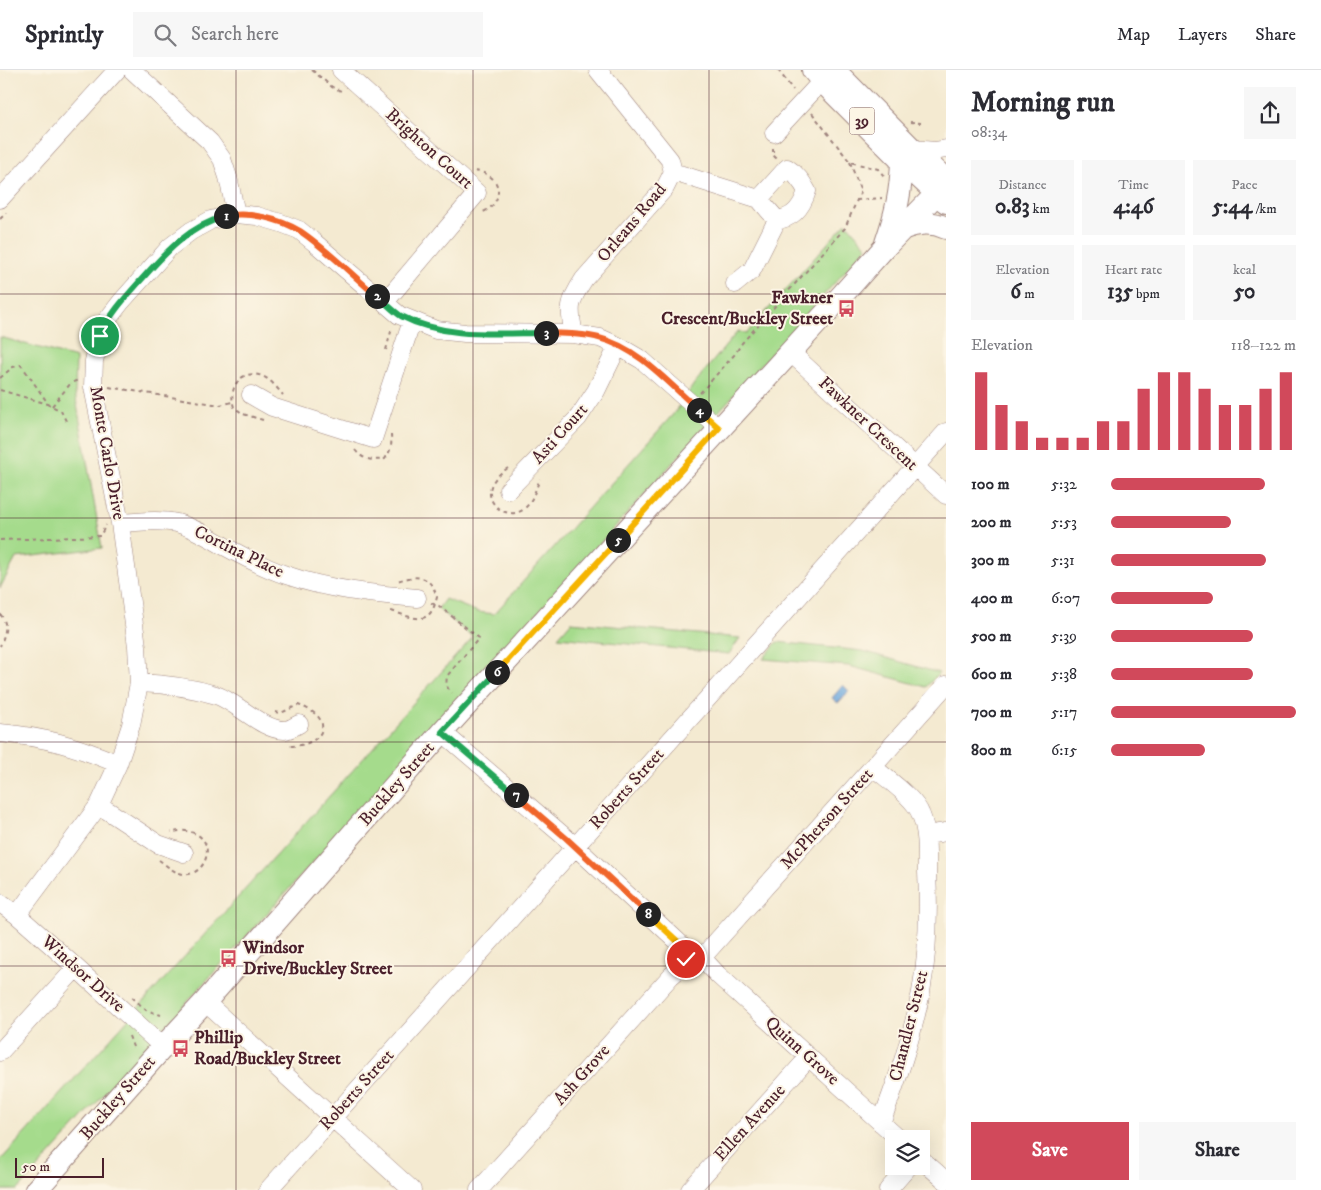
<!DOCTYPE html>
<meta charset="utf-8">
<style>
body{margin:0;font-family:"IM FELL DW Pica",serif;background:#f7f7f7;color:#2b2b33;height:100vh;display:flex;flex-direction:column;font-size:19px;white-space:nowrap}
*{box-sizing:border-box;margin:0}
p{font-size:16px;color:#7c7c81}
.icon{flex:none;width:28px;height:28px;fill:none;stroke:currentColor;stroke-width:2;stroke-linecap:round;stroke-linejoin:round}
.map{position:relative;flex:1;overflow:hidden}
.panel{display:flex;flex-direction:column;background:#fff;width:375px}
.panel>*{flex:none}
.fabs{position:absolute;left:885px;top:1060px;display:grid;gap:10px}
.fabs a{display:grid;place-items:center;width:45px;height:45px;border-radius:0px;background:#fff;box-shadow:0 5px 20px #0002;font-size:25px}
.scale{position:absolute;left:15px;bottom:12px;width:89px;box-sizing:border-box;padding-left:5px;border:2px solid #4a1f2b;border-top:0;font-size:14px;line-height:18px;white-space:nowrap;color:#4a1f2b;-webkit-text-stroke:4px #fcf5e5;paint-order:stroke}
.pin{position:absolute;display:grid;place-items:center;width:42px;height:42px;color:#fff;margin:-21px;border:2px solid #fff;border-radius:50%;box-shadow:0 1px 5px #0007}
.km{position:absolute;width:25px;height:25px;margin:-12px;border-radius:50%;background:#222;color:#fff;font-size:14px;line-height:25px;text-align:center}
.round{display:grid;place-items:center;flex:none;width:52px;height:52px;border-radius:0px;background:#f7f7f7}
.headline{display:flex;align-items:center;justify-content:space-between;height:85px;padding:0 25px}
h1{font-size:28px;font-weight:800;line-height:38px}
.figures{display:grid;grid-template-columns:repeat(3,1fr);gap:8px;height:85px;padding:5px 25px}
.figures div{display:grid;align-content:center;border-radius:0px;background:#f7f7f7;text-align:center}
.figures b{font-size:21px;font-weight:800}
.figures small{font-size:14px;font-weight:400}
.figures p{font-size:14px}
.chart{height:140px;padding:10px 25px}
.chart p{display:flex;justify-content:space-between}
.chart svg{width:100%;height:90px;margin-top:5px;stroke:#d1495b;stroke-width:6}
.button{display:flex;gap:10px;margin-top:auto;padding:10px 25px}
.button a{flex:1;height:58px;border-radius:0px;background:#d1495b;color:#fff;font-size:20px;font-weight:800;line-height:58px;text-align:center}
.button a+a{background:#f7f7f7;color:#2b2b33}
ul{padding:0 25px;list-style:none;font-size:16px}
li{display:grid;grid-template-columns:80px 60px 1fr;align-items:center;height:38px}
li i{height:12px;border-radius:6px;background:#d1495b}
header{display:flex;align-items:center;gap:30px;box-sizing:border-box;height:70px;padding:0 25px;background:#fff;border-bottom:1px solid #e1e1e2}
header strong{font-size:24px}
nav{display:flex;gap:28px;margin-inline-start:auto;font-size:18px}
.search{width:350px;height:45px;background:#f7f7f7;display:flex;align-items:center;gap:12px;box-sizing:border-box;padding:0 18px;border-radius:0px;color:#7c7c81;font-size:19px}
main{display:flex;flex:1;min-height:0}
.map>svg:first-child{display:block}
.green{fill:#a5db8c;stroke:#787d5c}
.water{fill:#6ea9de;stroke:#5c6484}
.lines{fill:none;stroke-linecap:round;stroke-linejoin:round}
.minor-casing{stroke:#9f847e;stroke-width:19}
.major-casing{stroke:#9f847e;stroke-width:24}
.path{stroke:#9f847e;stroke-width:2;stroke-dasharray:4 4;stroke-linecap:butt}
.minor{stroke:#fff;stroke-width:18}
.major{stroke:#fff;stroke-width:22}
.split-1-casing{stroke:#fff;stroke-width:10}
.split-2-casing{stroke:#fff;stroke-width:10}
.split-3-casing{stroke:#fff;stroke-width:10}
.split-4-casing{stroke:#fff;stroke-width:10}
.split-5-casing{stroke:#fff;stroke-width:10}
.split-6-casing{stroke:#fff;stroke-width:10}
.split-7-casing{stroke:#fff;stroke-width:10}
.split-8-casing{stroke:#fff;stroke-width:10}
.split-9-casing{stroke:#fff;stroke-width:10}
.split-1{stroke:#22a559;stroke-width:6}
.split-2{stroke:#f0652b;stroke-width:6}
.split-3{stroke:#22a559;stroke-width:6}
.split-4{stroke:#f0652b;stroke-width:6}
.split-5{stroke:#f5b400;stroke-width:6}
.split-6{stroke:#f5b400;stroke-width:6}
.split-7{stroke:#22a559;stroke-width:6}
.split-8{stroke:#f0652b;stroke-width:6}
.split-9{stroke:#f5b400;stroke-width:6}
.grid{fill:none;stroke:#4a1f2b;stroke-width:1;stroke-opacity:0.55}
.labels{text-anchor:middle;dominant-baseline:central;stroke-width:4;stroke-linejoin:round;paint-order:stroke}
.shield{fill:#fcf5e5;stroke:#7f5f63;stroke-width:1}
.shield-label{font-size:16px;font-weight:bold;fill:#4a1f2b}
.street-label{font-size:18px;fill:#4a1f2b;stroke:#fcf5e5}
.poi-label{font-size:18px;font-weight:bold;fill:#4a1f2b;stroke:#fcf5e5;text-anchor:start}
</style>
<header>
<strong>Sprintly</strong>
<div class="search"><svg class="icon" aria-label="search" viewBox="0 0 24 24"><circle cx="10" cy="10" r="6"/><path d="M15 15l6 6"/></svg>Search here</div>
<nav><a>Map</a><a>Layers</a><a>Share</a></nav>
</header>
<main>
<div class="map">
<svg width="946" height="1120" viewBox="0 0 946 1120">
<rect width="100%" height="100%" fill="#fcf5e5"/>
<filter id="ink" filterUnits="userSpaceOnUse"><feTurbulence type="fractalNoise" baseFrequency=".02" numOctaves="2"/><feDisplacementMap in="SourceGraphic" scale="10" xChannelSelector="R" yChannelSelector="G"/><feConvolveMatrix kernelMatrix="1 2 1 2 8 2 1 2 1" color-interpolation-filters="sRGB"/></filter>
<filter id="wash" filterUnits="userSpaceOnUse"><feTurbulence type="fractalNoise" baseFrequency=".0096" numOctaves="4" result="noise"/><feDisplacementMap in="SourceGraphic" scale="20" xChannelSelector="R" yChannelSelector="G"/><feGaussianBlur stdDeviation="1.12" result="paint"/><feColorMatrix in="noise" values="0 0 0 0 0 0 0 0 0 0 0 0 0 0 0 0 0 1.4 0 .05"/><feComposite in="paint" operator="in"/></filter>
<g filter="url(#wash)">
<rect width="100%" height="100%" fill="#f4ead1"/>
<!-- green -->
<path class="green" d="M846,153l21,24 -849,943h-18v-29l473,-524 -35,-28 7,-10 33,13 16,2 182,-203 18,-27 44,-53 8,3z
M0,267l76,21 -1,35 27,155 -86,10 -16,30z
M571,552l169,16 -11,16 -171,-17z
M777,572l86,9 76,22 -13,14 -77,-21 -86,-7z"/>
<!-- water -->
<path class="water" d="M843,615l6,6 -11,12 -6,-5z"/>
</g>
<g filter="url(#ink)">
<g class="lines">
<defs>
<path id="minor" d="M132,0l78,72 12,17 6,18 8,37
M341,0l136,123 -92,109
M774,63l48,-52
M912,79l23,2 11,-2
M673,102l86,27 18,21 -25,50 -17,14
M0,129l117,-129
M759,129l28,-31c10,6 15,14 20,23 -5,16 -13,27 -30,29
M574,264c-6,-27 -5,-32 10,-55l81,-91 8,-16 -3,-12 -72,-90
M790,282l156,143
M251,325l21,12 101,32 39,-118
M508,420l70,-72 18,-27 22,-45
M120,453c18,-1 38,-4 57,0 18,5 31,14 47,23 20,11 41,22 62,29 43,15 87,19 131,23
M139,613c26,1 51,4 77,12 21,7 47,36 69,35 4,0 10,-4 14,-6
M442,662l124,106 121,112
M0,663c44,4 77,13 118,31
M873,697c14,12 42,31 48,48 7,17 6,38 6,56 2,41 1,82 -6,121 -9,46 -24,88 -40,131
M99,735l59,39 26,9
M926,765l20,-3
M0,833l17,12 33,29 113,103
M17,845l82,-110 19,-41 13,-39 8,-42 -2,-37 -17,-123 -27,-136 1,-26 6,-25 7,-16 14,-18 49,-55 21,-16 20,-11 25,-6 21,2 24,7 18,7 16,13 84,72 37,15 29,3 109,1 26,4 18,8 24,14 77,68
M707,882l239,-267
M706,892l12,13 181,164
M205,932l207,188
M0,982l76,-84
M921,1089l25,22
M268,1120l678,-758
M479,1120l192,-214 16,-14
M690,1120l119,-133
M888,1120l21,-24"/>
<path id="major" d="M813,0l9,11 80,80 44,41
M834,0l78,79 34,31
M902,159c16,-6 29,-8 44,-1
M886,173c10,-29 15,-51 16,-82
M36,1120l127,-143 42,-45 237,-270 385,-420 58,-65 61,-63"/>
</defs>
<!-- minor casing -->
<use href="#minor" class="minor-casing"/>
<!-- major casing -->
<use href="#major" class="major-casing"/>
<!-- path -->
<path class="path" d="M312,0l20,17 9,4
M778,0l15,20
M812,43l38,49 28,7 6,7
M910,52l11,1
M773,78v7l4,4
M850,92l11,30 -4,8 25,-2
M475,101c3,1 8,1 11,3 20,10 13,34 -6,39
M0,149l6,-6
M386,280l6,-22
M0,308l13,-11 8,-2 6,8 20,29
M109,317l111,18 12,-3
M0,320l48,14 13,7 6,12
M700,323l35,-39 7,-11 103,-115 12,-28
M52,336l19,-23 7,-3
M263,350l-20,-6 -9,-7c-6,-17 5,-37 25,-32 10,2 18,13 24,20
M355,380c8,10 17,11 30,9 6,-9 7,-13 6,-24
M508,398c-42,26 0,59 18,39 7,-7 10,-19 14,-28
M0,470l100,-4 6,-11
M431,533l8,3 40,32 -32,38c-1,7 -1,12 5,17
M391,541c23,7 39,17 46,-14 -7,-23 -20,-22 -40,-16
M0,544c9,10 5,20 0,32
M275,642l6,1 17,-8c40,13 26,42 -10,41
M159,790c6,4 13,11 20,13 27,9 43,-37 7,-42 -4,-1 -10,1 -15,1
M132,927l14,13 15,5
M129,966l4,11"/>
<!-- minor -->
<use href="#minor" class="minor"/>
<!-- major -->
<use href="#major" class="major"/>
</g>
</g>
<g class="lines" filter="url(#ink)">
<defs>
<path id="split-1" d="M100,266c10,-22 25,-38 41,-56 24,-27 48,-54 85,-64"/>
<path id="split-2" d="M226,146c22,-5 54,3 74,15 28,19 52,44 77,65"/>
<path id="split-3" d="M377,226c8,6 16,15 24,20 44,23 97,17 145,17"/>
<path id="split-4" d="M546,263c17,1 36,0 53,5 40,10 70,46 100,72"/>
<path id="split-5" d="M618,470l101,-112 -20,-18"/>
<path id="split-6" d="M497,602l121,-132"/>
<path id="split-7" d="M497,602l-55,60 74,63"/>
<path id="split-8" d="M516,725l50,43 82,76"/>
<path id="split-9" d="M648,844l39,36 -1,9"/>
</defs>
<!-- split-1 casing -->
<use href="#split-1" class="split-1-casing"/>
<!-- split-2 casing -->
<use href="#split-2" class="split-2-casing"/>
<!-- split-3 casing -->
<use href="#split-3" class="split-3-casing"/>
<!-- split-4 casing -->
<use href="#split-4" class="split-4-casing"/>
<!-- split-5 casing -->
<use href="#split-5" class="split-5-casing"/>
<!-- split-6 casing -->
<use href="#split-6" class="split-6-casing"/>
<!-- split-7 casing -->
<use href="#split-7" class="split-7-casing"/>
<!-- split-8 casing -->
<use href="#split-8" class="split-8-casing"/>
<!-- split-9 casing -->
<use href="#split-9" class="split-9-casing"/>
<!-- split-1 -->
<use href="#split-1" class="split-1"/>
<!-- split-2 -->
<use href="#split-2" class="split-2"/>
<!-- split-3 -->
<use href="#split-3" class="split-3"/>
<!-- split-4 -->
<use href="#split-4" class="split-4"/>
<!-- split-5 -->
<use href="#split-5" class="split-5"/>
<!-- split-6 -->
<use href="#split-6" class="split-6"/>
<!-- split-7 -->
<use href="#split-7" class="split-7"/>
<!-- split-8 -->
<use href="#split-8" class="split-8"/>
<!-- split-9 -->
<use href="#split-9" class="split-9"/>
</g>
<!-- grid -->
<path class="grid" d="M236,0v1120M473,0v1120M709,0v1120M0,224h946M0,448h946M0,672h946M0,896h946"/>
<!-- icons -->
<defs>
<symbol id="bus-bare" viewBox="-9 -9 18 18"><path d="M-5-6H5V4H4V6H2V4H-2V6H-4V4H-5ZM-3.5-4V0h7V-4ZM-3.5 1.2v1.5H-2V1.2ZM2 1.2v1.5H3.5V1.2Z" fill="#d1495b" stroke="#fcf5e5" stroke-width="2.5" paint-order="stroke"/></symbol>
</defs>
<g fill-rule="evenodd">
<use href="#bus-bare" x="834" y="226" width="25" height="25"/>
<use href="#bus-bare" x="216" y="876" width="25" height="25"/>
<use href="#bus-bare" x="168" y="966" width="25" height="25"/>
</g>
<g class="labels">
<!-- shield labels -->
<rect class="shield" x="849.5" y="37.5" width="25" height="27" rx="4"/>
<g class="shield-label">
<text x="862" y="51">39</text>
</g>
<!-- street labels -->
<g class="street-label">
<text transform="translate(429 79) rotate(42)">Brighton Court</text>
<text transform="translate(632 153) rotate(-50)">Orleans Road</text>
<text transform="translate(868 354) rotate(43)">Fawkner Crescent</text>
<text transform="translate(560 364) rotate(-48)">Asti Court</text>
<text transform="translate(107 383) rotate(80)">Monte Carlo Drive</text>
<text transform="translate(239 482) rotate(26)">Cortina Place</text>
<text transform="translate(397 714) rotate(-49)">Buckley Street</text>
<text transform="translate(627 719) rotate(-48)">Roberts Street</text>
<text transform="translate(827 749) rotate(-48)">McPherson Street</text>
<text transform="translate(83 904) rotate(42)">Windsor Drive</text>
<text transform="translate(909 956) rotate(-76)">Chandler Street</text>
<text transform="translate(802 981) rotate(42)">Quinn Grove</text>
<text transform="translate(582 1005) rotate(-48)">Ash Grove</text>
<text transform="translate(357 1020) rotate(-48)">Roberts Street</text>
<text transform="translate(118 1028) rotate(-49)">Buckley Street</text>
<text transform="translate(750 1053) rotate(-48)">Ellen Avenue</text>
</g>
<!-- poi labels -->
<g class="poi-label">
<text x="833" y="228" text-anchor="end">Fawkner<tspan x="833" dy="21">Crescent/Buckley Street</tspan></text>
<text x="243" y="878">Windsor<tspan x="243" dy="21">Drive/Buckley Street</tspan></text>
<text x="194" y="968">Phillip<tspan x="194" dy="21">Road/Buckley Street</tspan></text>
</g>
</g>
</svg>
<div class="fabs">
<a><svg class="icon" aria-label="layers" viewBox="0 0 24 24"><path d="M12 4l9 5-9 5-9-5zM3 14l9 5 9-5"/></svg></a>
</div>
<div class="scale">50 m</div>
<div class="pin" style="left:100px;top:266px;background:#1e9e55"><svg class="icon" aria-label="arrive" viewBox="0 0 24 24"><path d="M6 21V4h12l-3 4 3 4H6"/></svg></div>
<div class="pin" style="left:686px;top:889px;background:#d93025"><svg class="icon" aria-label="check" viewBox="0 0 24 24"><path d="M5 12l5 5 9-10"/></svg></div>
<b class="km" style="left:226px;top:146px">1</b>
<b class="km" style="left:377px;top:226px">2</b>
<b class="km" style="left:546px;top:263px">3</b>
<b class="km" style="left:699px;top:340px">4</b>
<b class="km" style="left:618px;top:470px">5</b>
<b class="km" style="left:497px;top:602px">6</b>
<b class="km" style="left:516px;top:725px">7</b>
<b class="km" style="left:648px;top:844px">8</b>
</div>
<section class="panel">
<div class="headline"><div><h1>Morning run</h1><p>08:34</p></div><a class="round"><svg class="icon" aria-label="share" viewBox="0 0 24 24"><path d="M12 15V3M7 8l5-5 5 5M5 13v7h14v-7"/></svg></a></div>
<div class="figures">
<div><p>Distance</p><b>0.83<small> km</small></b></div>
<div><p>Time</p><b>4:46</b></div>
<div><p>Pace</p><b>5:44<small> /km</small></b></div>
</div>
<div class="figures">
<div><p>Elevation</p><b>6<small> m</small></b></div>
<div><p>Heart rate</p><b>135<small> bpm</small></b></div>
<div><p>kcal</p><b>50</b></div>
</div>
<div class="chart"><p><span>Elevation</span>118–122 m</p>
<svg viewBox="0 0 160 44" preserveAspectRatio="none"><path d="M5 44V6M15 44V22M25 44V30M35 44V38M45 44V38M55 44V38M65 44V30M75 44V30M85 44V14M95 44V6M105 44V6M115 44V14M125 44V22M135 44V22M145 44V14M155 44V6"/></svg>
</div>
<ul>
<li><b>100 m</b>5:32<i style="width:83%"></i></li>
<li><b>200 m</b>5:53<i style="width:65%"></i></li>
<li><b>300 m</b>5:31<i style="width:84%"></i></li>
<li><b>400 m</b>6:07<i style="width:55%"></i></li>
<li><b>500 m</b>5:39<i style="width:77%"></i></li>
<li><b>600 m</b>5:38<i style="width:77%"></i></li>
<li><b>700 m</b>5:17<i style="width:100%"></i></li>
<li><b>800 m</b>6:15<i style="width:51%"></i></li>
</ul>
<div class="button"><a>Save</a><a>Share</a></div>
</section>
</main>
